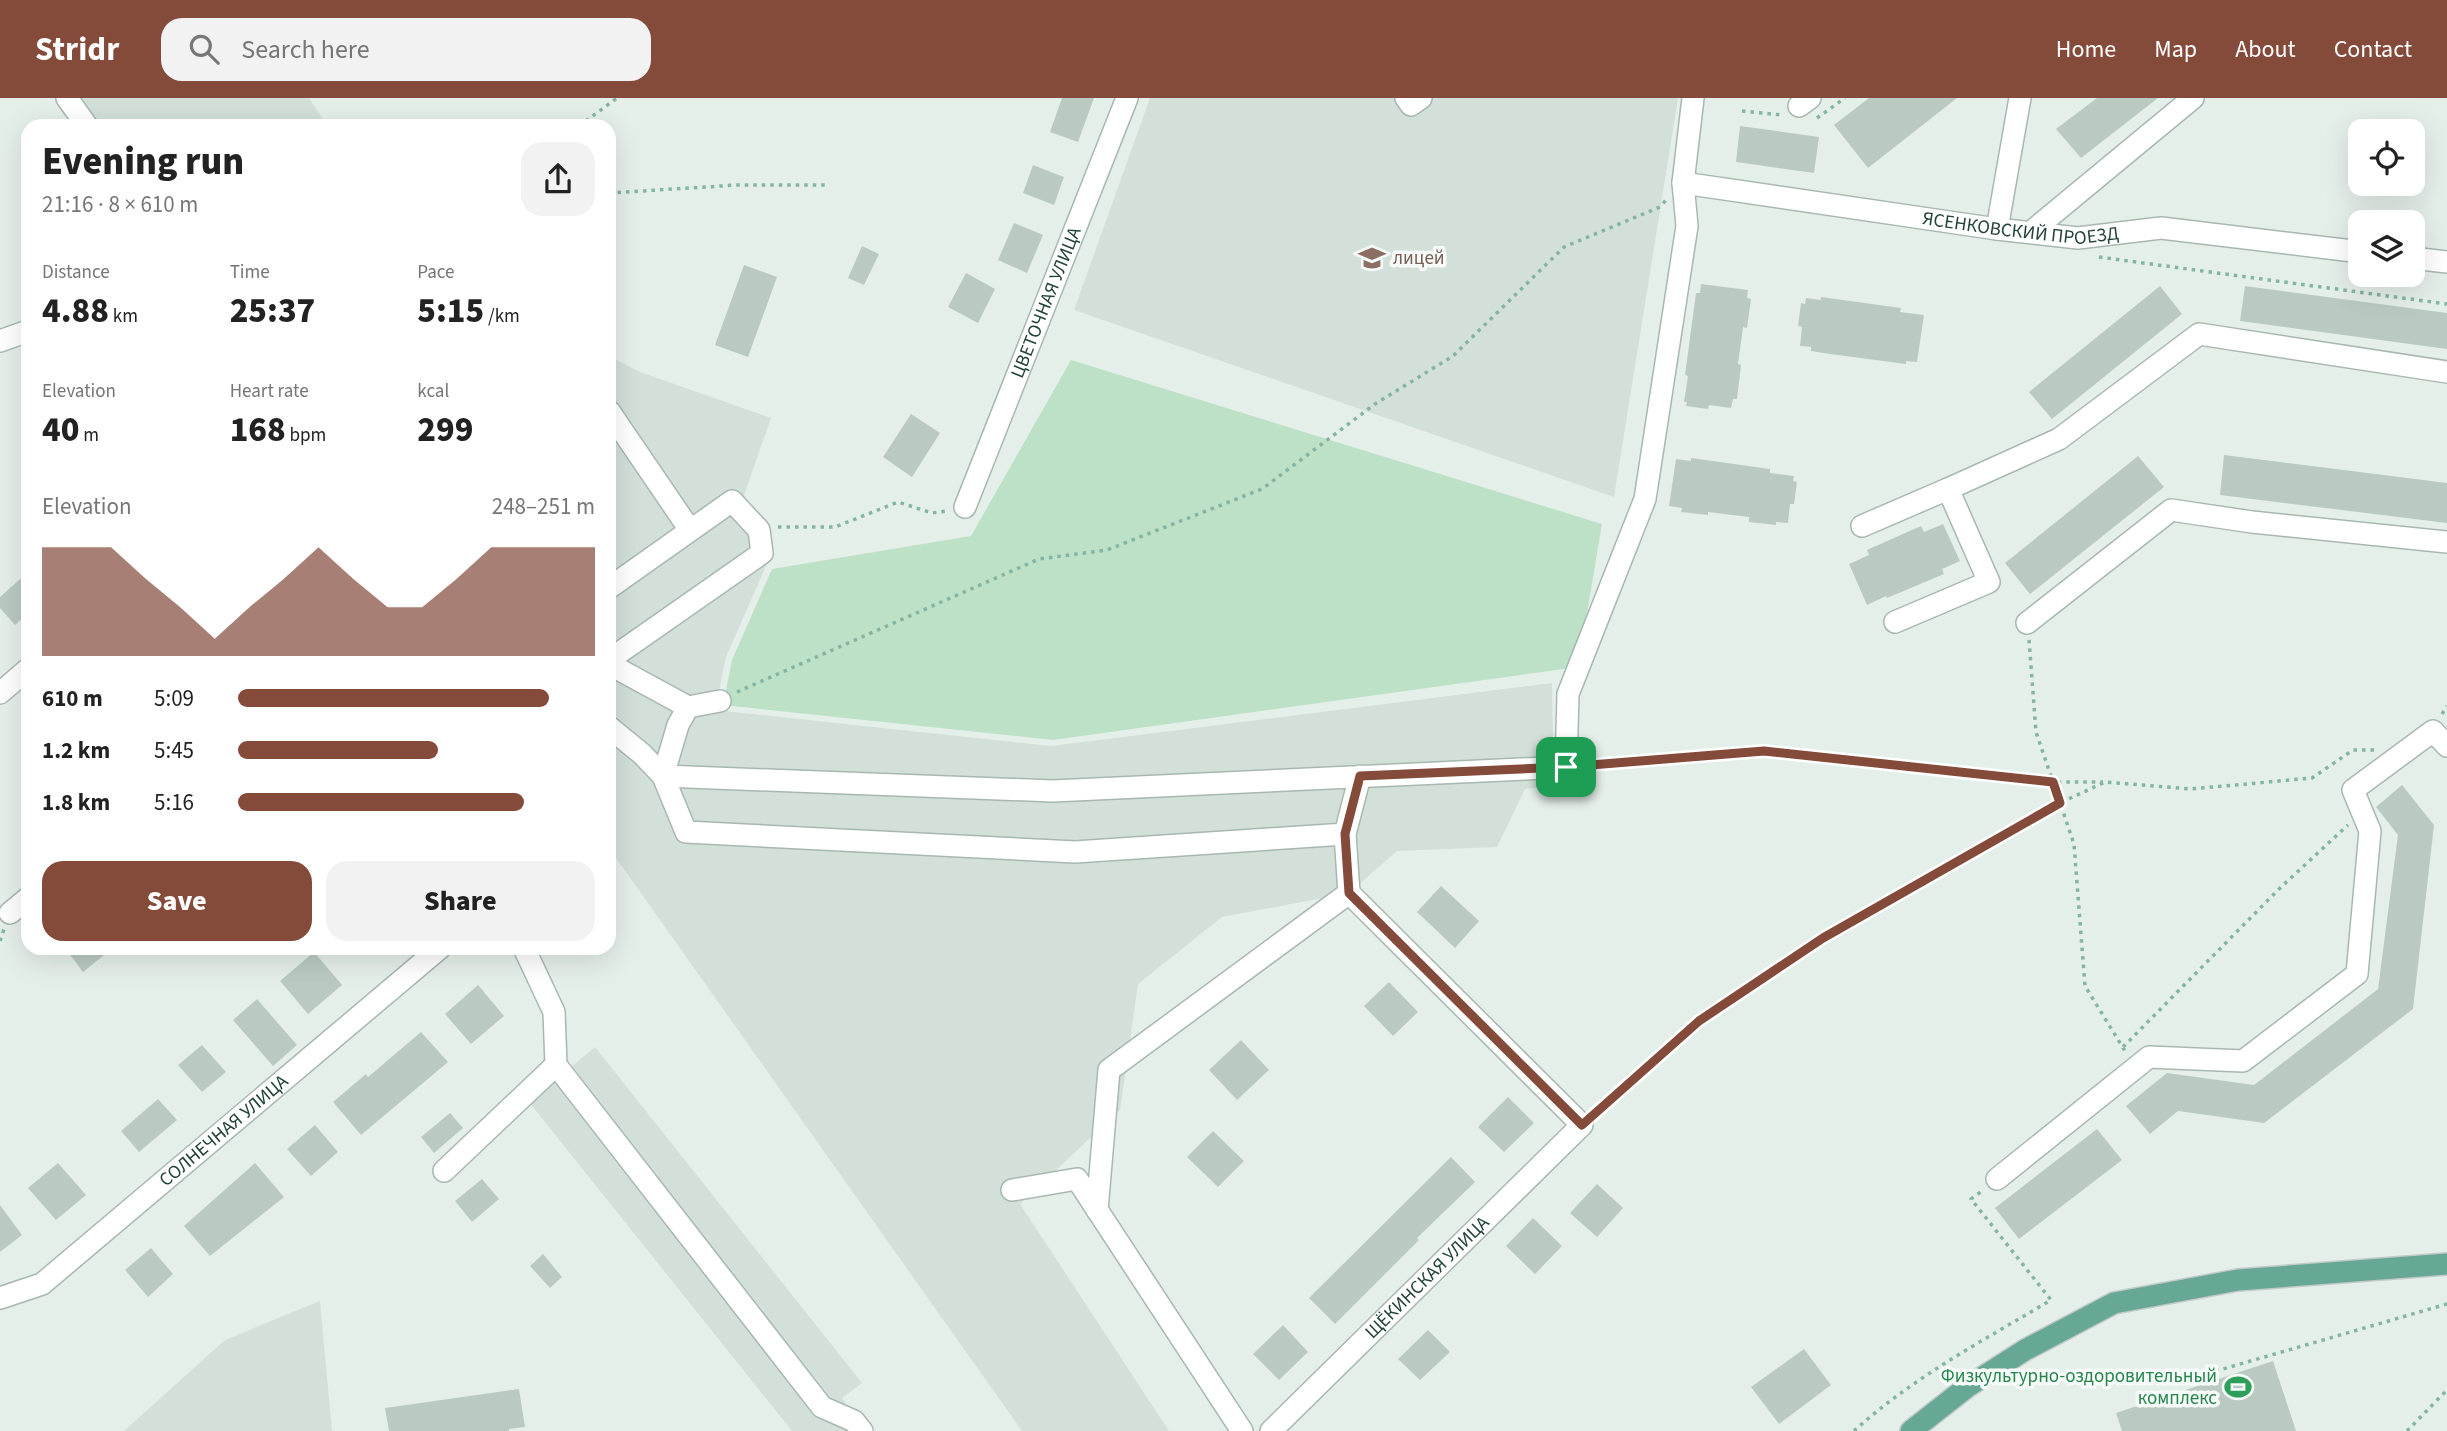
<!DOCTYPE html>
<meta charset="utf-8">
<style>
body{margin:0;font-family:"Source Sans 3",sans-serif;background:#f2f2f2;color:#222;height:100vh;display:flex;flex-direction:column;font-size:26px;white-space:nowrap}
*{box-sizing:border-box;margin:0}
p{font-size:23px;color:#767676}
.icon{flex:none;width:38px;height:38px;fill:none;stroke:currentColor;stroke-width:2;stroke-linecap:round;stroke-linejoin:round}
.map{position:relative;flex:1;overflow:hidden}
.panel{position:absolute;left:21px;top:21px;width:595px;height:836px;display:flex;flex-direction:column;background:#fff;border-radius:21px;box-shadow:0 7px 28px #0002}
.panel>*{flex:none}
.fabs{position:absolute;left:2348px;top:21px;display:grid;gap:14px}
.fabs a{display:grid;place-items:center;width:77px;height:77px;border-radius:14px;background:#fff;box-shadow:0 7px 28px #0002;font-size:35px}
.pin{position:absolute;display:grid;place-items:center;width:60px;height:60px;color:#fff;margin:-30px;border-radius:14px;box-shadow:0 4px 10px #0006}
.round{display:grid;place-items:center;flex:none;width:74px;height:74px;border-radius:21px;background:#f2f2f2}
.summary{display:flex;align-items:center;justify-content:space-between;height:119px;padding:0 21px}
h1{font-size:38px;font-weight:800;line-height:52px}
.figures{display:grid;grid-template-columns:repeat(3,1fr);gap:10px;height:119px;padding:7px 21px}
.figures div{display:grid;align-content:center}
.figures b{font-size:35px;font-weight:800}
.figures small{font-size:19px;font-weight:400}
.figures p{font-size:19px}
.chart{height:196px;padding:14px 21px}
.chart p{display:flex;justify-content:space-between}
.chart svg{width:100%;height:126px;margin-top:7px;fill:#844a3a;opacity:.7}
.cta{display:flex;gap:14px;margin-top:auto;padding:14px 21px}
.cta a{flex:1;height:80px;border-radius:21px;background:#844a3a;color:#fff;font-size:28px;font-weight:800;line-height:80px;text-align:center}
.cta a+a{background:#f2f2f2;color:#222}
ul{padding:0 21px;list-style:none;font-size:23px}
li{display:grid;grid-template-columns:112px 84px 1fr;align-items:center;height:52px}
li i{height:18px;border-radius:9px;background:#844a3a}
header{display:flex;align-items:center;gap:42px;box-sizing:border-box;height:98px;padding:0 35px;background:#844a3a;color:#fff}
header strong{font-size:33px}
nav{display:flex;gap:38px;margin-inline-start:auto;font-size:24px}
.search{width:490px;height:63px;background:#f2f2f2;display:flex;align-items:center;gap:18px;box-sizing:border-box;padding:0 24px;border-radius:21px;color:#767676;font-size:26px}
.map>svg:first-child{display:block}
.built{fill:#d3dfd9}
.green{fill:#bde1c6}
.building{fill:#bacac3}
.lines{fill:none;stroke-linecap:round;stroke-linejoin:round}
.minor-casing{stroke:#a7b8b1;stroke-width:24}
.major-casing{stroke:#c1cac8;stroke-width:24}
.path{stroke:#84b5a4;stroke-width:3.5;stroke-dasharray:3.5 5;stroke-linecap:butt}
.minor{stroke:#fff;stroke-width:21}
.major{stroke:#67a795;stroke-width:21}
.route-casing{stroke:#fff;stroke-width:14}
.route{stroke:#844a3a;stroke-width:9}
.labels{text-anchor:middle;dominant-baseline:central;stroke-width:7;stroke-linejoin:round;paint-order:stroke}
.street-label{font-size:19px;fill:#224339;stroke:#f6fbf9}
.education-label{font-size:19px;fill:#785e54;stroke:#f6fbf9;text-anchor:start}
.leisure-label{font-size:19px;fill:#27864d;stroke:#f6fbf9;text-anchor:end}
</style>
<header>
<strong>Stridr</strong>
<div class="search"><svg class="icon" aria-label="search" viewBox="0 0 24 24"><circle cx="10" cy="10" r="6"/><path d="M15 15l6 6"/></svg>Search here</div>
<nav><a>Home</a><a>Map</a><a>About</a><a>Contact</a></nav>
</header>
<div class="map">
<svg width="2447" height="1333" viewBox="0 0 2447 1333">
<rect width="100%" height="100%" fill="#e5efea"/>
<!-- built -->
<path class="built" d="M77,0h232l18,28h-230z
M1150,0h528l-64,399 -540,-187z
M609,258l31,16 131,46 -27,77 29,55 -47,107 -11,53 336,36 501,-63 2,102 -29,4 -28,58 -100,4 -48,42 -127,24 -84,67 -18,126 -100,94 149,227h-147l-413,-583z
M595,949l267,336 -20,15 22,33h-72l-263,-329z
M320,1203l12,130h-208l101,-91z"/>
<!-- green -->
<path class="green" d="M1071,262l531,164 -24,143 -525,73 -330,-35 9,-45 40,-91 199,-33z"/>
<!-- building -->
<path class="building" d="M1062,0h32l-16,44 -28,-10z
M1869,0h88l-89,70 -34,-43z
M2097,0h61l-77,60 -25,-29z
M1740,28l79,11 -5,36 -78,-11z
M1033,67l31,12 -10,28 -31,-12z
M1014,125l29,12 -16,38 -29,-13z
M862,148l17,8 -15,31 -16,-7z
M744,167l33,12 -29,80 -33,-12z
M966,175l29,16 -17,34 -30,-16z
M1701,186l47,6 -1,8 4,1 -4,29 -4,-1 -5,37 3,1 -4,34h-4l-2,9 -22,-3 -1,4 -22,-3 1,-4h-3l4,-26 -3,-1 11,-82h4z
M2160,188l22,28 -130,105 -23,-27z
M2245,188l202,27v36l-207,-28z
M1821,199l80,11 -1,4 24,3 -7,47 -11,-1v3l-76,-10 -19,-3v-4l-11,-1 2,-19 -4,-1 3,-23 4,1 1,-6 15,2z
M911,316l29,19 -28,44 -29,-20z
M2224,357l223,28v40l-227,-28z
M2138,358l26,31 -134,107 -25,-31z
M1691,360l79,11v4l24,3 -1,5 4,1 -3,22h-4l-2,19 -12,-1v3l-27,-3v-5l-41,-5v3l-27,-3 1,-4 -13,-2 7,-47 15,2z
M1943,426l17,37 -18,8 2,5 -57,24 -1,-2 -19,9 -18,-41 20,-9 -2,-5 54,-24 3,6z
M28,474v41l-13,12 -15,-17v-11z
M2402,687l32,40 -21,184 -149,114 -86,-12 -28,23 -24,-28 41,-33 87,12 124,-96 20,-154 -22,-28z
M1441,788l38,35 -24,27 -38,-36z
M65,850h48l-30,24z
M314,854l28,33 -34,29 -28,-33z
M1389,884l29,30 -25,24 -29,-30z
M478,887l26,31 -33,28 -26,-30z
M257,901l40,46 -24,21 -40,-46z
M421,934l27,30 -87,73 -28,-33 33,-28 2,3z
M1241,942l28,30 -32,30 -28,-30z
M202,947l24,27 -24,20 -24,-27z
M1508,999l26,26 -30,29 -26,-25z
M158,1001l19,21 -38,32 -18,-21z
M450,1015l13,15 -29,25 -13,-16z
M315,1027l23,27 -27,24 -24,-27z
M2097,1031l25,31 -103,79 -24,-31z
M1213,1033l31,30 -26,26 -31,-30z
M1451,1059l24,25 -58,56 2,2 -84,84 -26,-26z
M58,1065l28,32 -30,25 -28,-32z
M255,1065l29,34 -74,59 -26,-30z
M482,1081l17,20 -27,23 -17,-21z
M1597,1086l26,24 -26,29 -27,-24z
M0,1107l22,30 -22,17z
M1533,1120l29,28 -27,28 -29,-28z
M151,1150l22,26 -25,23 -23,-27z
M543,1156l19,23 -12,11 -20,-22z
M1283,1227l25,27 -29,28 -26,-26z
M1428,1232l22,22 -30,28 -22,-21z
M1804,1251l27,36 -52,39 -28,-37z
M2273,1263l23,70h-174l-6,-18z
M519,1291l6,38 -16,2v2h-120l-4,-23z"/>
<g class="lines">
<defs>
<g id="minor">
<path d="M67,0l20,28"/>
<path d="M1406,0l5,7 10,-7"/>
<path d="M1799,8l11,-8"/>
<path id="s1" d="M1683,85l314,46 81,9 83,-10 200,24"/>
<path d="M1997,131l23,-131"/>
<path d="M2031,134l162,-134"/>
<path d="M2413,160l34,4"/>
<path d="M0,243l28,-10"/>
<path d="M609,313l81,119"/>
<path d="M1948,391l111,-50 140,-105 248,38"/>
<path id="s2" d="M965,409l162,-409"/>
<path d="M1862,428l86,-37 41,93 -94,40"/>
<path d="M609,490l123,-87 27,29 3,23 -153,107"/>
<path d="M2027,525l144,-113 81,12 195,20"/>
<path d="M609,566l79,43"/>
<path d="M0,595l28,-24"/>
<path d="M609,629l33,27 21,22 15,-51 10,-18 32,-6"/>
<path d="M1360,678l-15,58 -270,18 -389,-20 -23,-56 390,15 513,-24 2,-73 77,-195 42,-273 -4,-43 10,-85"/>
<path d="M10,815l18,-15"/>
<path d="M524,850l30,64 2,53 266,342 32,14 8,10"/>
<path d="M444,1073l112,-106"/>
<path d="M1997,1081l152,-122 94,4 114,-87 13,-143 -17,-41 80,-59 14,15"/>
<path d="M1012,1092l65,-11 165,252"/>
<path d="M1097,1112l12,-140 240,-177 -4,-59"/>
<path id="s3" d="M0,1200l42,-14 398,-336"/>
<path id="s4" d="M1271,1333l311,-306 -233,-232"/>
</g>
<path id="major" d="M1911,1333l56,-44 58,-37 89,-47 124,-23 209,-16"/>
</defs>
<!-- minor casing -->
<use href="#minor" class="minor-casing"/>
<!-- major casing -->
<use href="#major" class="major-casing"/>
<!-- path -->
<path class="path" d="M1742,13l40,4
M1817,20l28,-20
M579,28l38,-28
M609,95l128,-8h89
M2099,159l348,47
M778,429h57l63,-25 34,11 14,-2
M2029,542l7,92 38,112 11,142 40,65
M737,594l302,-133 68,-9 155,-61 113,-85 78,-48 111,-109 96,-40 6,-7
M2442,616l5,-8
M1584,667l180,-14 289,31h50
M0,843l4,-12
M2123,949l157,-159 68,-63
M1596,1014l103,-91 124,-83 237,-135 45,-21 86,7 121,-11 41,-28h22
M2199,1278l248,-72
M1854,1333c58,-53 130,-91 197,-131l-80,-101 11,-8
M2407,1333l40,-41"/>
<!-- minor -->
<use href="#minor" class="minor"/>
<!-- major -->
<use href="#major" class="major"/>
</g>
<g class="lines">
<defs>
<path id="route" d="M1764,653l289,31 7,21 -237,135 -124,83 -117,104 -233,-232 -4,-59 15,-58 206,-9z"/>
</defs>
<!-- route casing -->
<use href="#route" class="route-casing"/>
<!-- route -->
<use href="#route" class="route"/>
</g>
<!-- icons -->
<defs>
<symbol id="school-bare" viewBox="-9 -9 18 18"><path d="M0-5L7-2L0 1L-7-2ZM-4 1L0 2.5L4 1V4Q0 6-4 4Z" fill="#8d6e63" stroke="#f6fbf9" stroke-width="2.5" paint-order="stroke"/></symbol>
<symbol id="stadium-bare" viewBox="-9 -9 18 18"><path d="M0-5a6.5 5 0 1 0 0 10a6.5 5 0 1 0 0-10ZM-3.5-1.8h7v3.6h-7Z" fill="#2e9e5b" stroke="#f6fbf9" stroke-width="2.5" paint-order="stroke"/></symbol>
</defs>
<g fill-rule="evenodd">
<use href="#school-bare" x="1353" y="141" width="38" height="38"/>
<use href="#stadium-bare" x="2219" y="1270" width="38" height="38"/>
</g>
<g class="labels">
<!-- street labels -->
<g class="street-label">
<text stroke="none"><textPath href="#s1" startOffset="341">ЯСЕНКОВСКИЙ ПРОЕЗД</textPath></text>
<text stroke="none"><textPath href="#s2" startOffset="220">ЦВЕТОЧНАЯ УЛИЦА</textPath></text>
<text stroke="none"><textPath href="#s3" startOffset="282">СОЛНЕЧНАЯ УЛИЦА</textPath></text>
<text stroke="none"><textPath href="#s4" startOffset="219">ЩЁКИНСКАЯ УЛИЦА</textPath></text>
</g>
<!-- education labels -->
<g class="education-label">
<text x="1393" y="160">лицей</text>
</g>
<!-- leisure labels -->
<g class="leisure-label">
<text x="2217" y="1278">Физкультурно-оздоровительный<tspan x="2217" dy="22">комплекс</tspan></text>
</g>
</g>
</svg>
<div class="fabs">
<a><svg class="icon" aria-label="locate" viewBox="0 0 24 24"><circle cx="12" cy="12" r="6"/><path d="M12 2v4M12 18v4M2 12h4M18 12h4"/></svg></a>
<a><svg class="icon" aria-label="layers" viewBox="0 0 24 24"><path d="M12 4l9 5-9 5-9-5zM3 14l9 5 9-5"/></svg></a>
</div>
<div class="pin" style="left:1566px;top:669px;background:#1e9e55"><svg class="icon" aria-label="arrive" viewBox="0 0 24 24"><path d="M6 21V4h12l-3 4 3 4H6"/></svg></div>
<section class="panel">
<div class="summary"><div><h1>Evening run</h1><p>21:16 · 8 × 610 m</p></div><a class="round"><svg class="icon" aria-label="share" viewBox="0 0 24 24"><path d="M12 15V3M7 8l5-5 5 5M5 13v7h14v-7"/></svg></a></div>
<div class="figures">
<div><p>Distance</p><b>4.88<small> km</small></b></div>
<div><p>Time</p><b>25:37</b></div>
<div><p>Pace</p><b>5:15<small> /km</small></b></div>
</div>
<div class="figures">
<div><p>Elevation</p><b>40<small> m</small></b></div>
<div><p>Heart rate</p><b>168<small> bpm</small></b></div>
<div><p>kcal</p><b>299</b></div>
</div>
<div class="chart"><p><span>Elevation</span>248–251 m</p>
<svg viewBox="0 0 160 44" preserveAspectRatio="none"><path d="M0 44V6L10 6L20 6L30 17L40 27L50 38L60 27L70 17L80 6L90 17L100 27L110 27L120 17L130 6L140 6L150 6L160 6V44z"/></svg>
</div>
<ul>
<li><b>610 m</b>5:09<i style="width:87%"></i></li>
<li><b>1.2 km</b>5:45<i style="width:56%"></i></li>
<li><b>1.8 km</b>5:16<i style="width:80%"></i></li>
</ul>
<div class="cta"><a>Save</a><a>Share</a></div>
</section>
</div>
